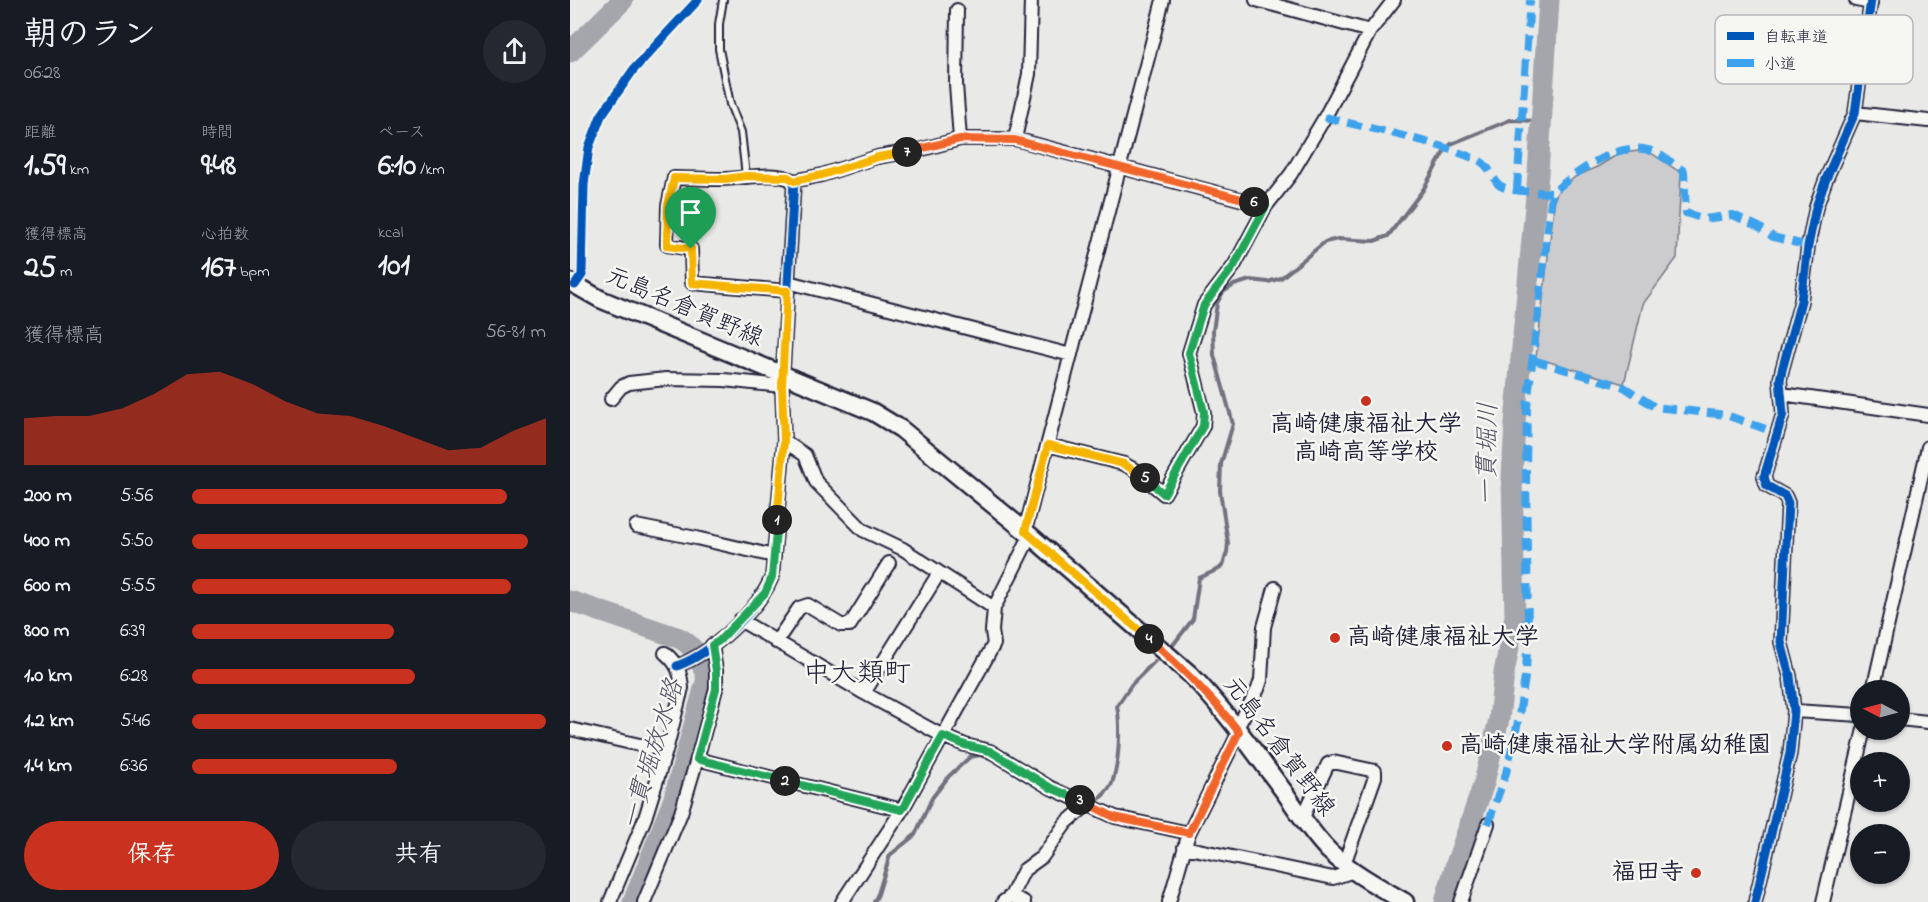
<!DOCTYPE html>
<html lang="ja">
<meta charset="utf-8">
<style>
body{margin:0;font-family:"Indie Flower","Klee One",sans-serif;background:#242831;color:#f1f3f6;height:100vh;display:flex;flex-direction:column;font-size:22px;white-space:nowrap}
*{box-sizing:border-box;margin:0}
p{font-size:20px;color:#9ea1a6}
.icon{flex:none;width:33px;height:33px;fill:none;stroke:currentColor;stroke-width:2;stroke-linecap:round;stroke-linejoin:round}
.map{position:relative;flex:1;overflow:hidden}
.drawer{display:flex;flex-direction:column;background:#171b24;width:570px}
.drawer>*{flex:none}
.needle{width:39px;rotate:276deg}
.buttons{position:absolute;left:1280px;top:680px;display:grid;gap:12px}
.buttons a{display:grid;place-items:center;width:60px;height:60px;border-radius:50%;background:#171b24;box-shadow:0 2px 4px #0004;font-size:30px}
.pin{position:absolute;display:grid;place-items:center;width:51px;height:51px;color:#fff;margin:-62px -26px;border-radius:50% 50% 50% 0;rotate:-45deg;box-shadow:0 0 6px #0007}
.pin .icon{rotate:45deg}
.km{position:absolute;width:30px;height:30px;margin:-15px;border-radius:50%;background:#222;color:#fff;font-size:16px;line-height:30px;text-align:center}
.round{display:grid;place-items:center;flex:none;width:63px;height:63px;border-radius:32px;background:#242831}
.summary{display:flex;align-items:center;justify-content:space-between;height:102px;padding:0 24px}
h1{font-size:33px;font-weight:700;line-height:45px}
.metrics{display:grid;grid-template-columns:repeat(3,1fr);gap:9px;height:102px;padding:6px 24px}
.metrics div{display:grid;align-content:center}
.metrics b{font-size:30px;font-weight:700}
.metrics small{font-size:16px;font-weight:400}
.metrics p{font-size:16px}
.chart{height:168px;padding:12px 24px}
.chart p{display:flex;justify-content:space-between}
.chart svg{width:100%;height:108px;margin-top:6px;fill:#c8321e;opacity:.7}
.primary-button{display:flex;gap:12px;margin-top:auto;padding:12px 24px}
.primary-button a{flex:1;height:69px;border-radius:36px;background:#c8321e;color:#fff;font-size:24px;font-weight:700;line-height:69px;text-align:center}
.primary-button a+a{background:#242831;color:#f1f3f6}
ul{padding:0 24px;list-style:none;font-size:20px}
li{display:grid;grid-template-columns:96px 72px 1fr;align-items:center;height:45px}
li i{height:15px;border-radius:8px;background:#c8321e}
main{display:flex;flex:1;min-height:0}
.map>svg:first-child{display:block}
.garden{fill:#ccccce;stroke:#777784;stroke-width:1.5}
.lines{fill:none;stroke-linecap:round;stroke-linejoin:round}
.stream{stroke:#71717f;stroke-width:4}
.river{stroke:#a5a5ac;stroke-width:21}
.service-casing{stroke:#22223b;stroke-width:10}
.minor-casing{stroke:#22223b;stroke-width:16}
.secondary-casing{stroke:#22223b;stroke-width:21}
.service{stroke:#f6f6f2;stroke-width:6}
.minor{stroke:#f6f6f2;stroke-width:12}
.secondary{stroke:#f6f6f2;stroke-width:16}
.quiet{stroke:#3ea2ec;stroke-width:8;stroke-dasharray:15 8;stroke-linecap:butt}
.cycleway-casing{stroke:#f6f6f2;stroke-width:13}
.cycleway{stroke:#0057b8;stroke-width:9}
.split-1-casing{stroke:#fff;stroke-width:12}
.split-2-casing{stroke:#fff;stroke-width:12}
.split-3-casing{stroke:#fff;stroke-width:12}
.split-4-casing{stroke:#fff;stroke-width:12}
.split-5-casing{stroke:#fff;stroke-width:12}
.split-6-casing{stroke:#fff;stroke-width:12}
.split-7-casing{stroke:#fff;stroke-width:12}
.split-8-casing{stroke:#fff;stroke-width:12}
.split-1{stroke:#f5b400;stroke-width:8}
.split-2{stroke:#22a559;stroke-width:8}
.split-3{stroke:#22a559;stroke-width:8}
.split-4{stroke:#f0652b;stroke-width:8}
.split-5{stroke:#f5b400;stroke-width:8}
.split-6{stroke:#22a559;stroke-width:8}
.split-7{stroke:#f0652b;stroke-width:8}
.split-8{stroke:#f5b400;stroke-width:8}
.poi-dot{fill:#c8321e;stroke:#f6f6f2;stroke-width:2}
.labels{text-anchor:middle;dominant-baseline:central;stroke-width:5;stroke-linejoin:round;paint-order:stroke}
.street-label{font-size:24px;fill:#22223b;stroke:#f6f6f2}
.poi-label{font-size:24px;font-weight:bold;fill:#22223b;stroke:#f6f6f2;text-anchor:start}
.water-label{font-size:26px;font-style:italic;fill:#565668;stroke:#f6f6f2}
.quarter-label{font-size:27px;fill:#22223b;stroke:#f6f6f2}
.key{fill:#f6f6f2;stroke:#b6b6bb;stroke-width:1.5}
.key-label{font-size:16px;fill:#22223b}
</style>
<main>
<section class="drawer">
<div class="summary"><div><h1>朝のラン</h1><p>06:28</p></div><a class="round"><svg class="icon" aria-label="share" viewBox="0 0 24 24"><path d="M12 15V3M7 8l5-5 5 5M5 13v7h14v-7"/></svg></a></div>
<div class="metrics">
<div><p>距離</p><b>1.59<small> km</small></b></div>
<div><p>時間</p><b>9:48</b></div>
<div><p>ペース</p><b>6:10<small> /km</small></b></div>
</div>
<div class="metrics">
<div><p>獲得標高</p><b>25<small> m</small></b></div>
<div><p>心拍数</p><b>167<small> bpm</small></b></div>
<div><p>kcal</p><b>101</b></div>
</div>
<div class="chart"><p><span>獲得標高</span>56–81 m</p>
<svg viewBox="0 0 160 44" preserveAspectRatio="none"><path d="M0 44V25L10 24L20 24L30 21L40 15L50 7L60 6L70 11L80 18L90 23L100 24L110 28L120 33L130 38L140 37L150 30L160 25V44z"/></svg>
</div>
<ul>
<li><b>200 m</b>5:56<i style="width:89%"></i></li>
<li><b>400 m</b>5:50<i style="width:95%"></i></li>
<li><b>600 m</b>5:55<i style="width:90%"></i></li>
<li><b>800 m</b>6:39<i style="width:57%"></i></li>
<li><b>1.0 km</b>6:28<i style="width:63%"></i></li>
<li><b>1.2 km</b>5:46<i style="width:100%"></i></li>
<li><b>1.4 km</b>6:36<i style="width:58%"></i></li>
</ul>
<div class="primary-button"><a>保存</a><a>共有</a></div>
</section>
<div class="map">
<svg width="1358" height="902" viewBox="0 0 1358 902">
<rect width="100%" height="100%" fill="#e9e9e7"/>
<filter id="ink" filterUnits="userSpaceOnUse"><feTurbulence type="fractalNoise" baseFrequency=".0167" numOctaves="2"/><feDisplacementMap in="SourceGraphic" scale="12" xChannelSelector="R" yChannelSelector="G"/><feConvolveMatrix kernelMatrix="1 2 1 2 8 2 1 2 1" color-interpolation-filters="sRGB"/></filter>
<g filter="url(#ink)">
<!-- garden -->
<path class="garden" d="M1068,151l13,2 30,20 -4,85 -34,46 -19,80 -88,-26 19,-160 3,-7 17,-14 24,-11 19,-12z"/>
<g class="lines">
<!-- stream -->
<path class="stream" d="M603,645l20,-26 6,-41 20,-9 4,-4 4,-13 1,-9 -8,-52 1,-27 12,-40 -19,-69 -1,-24 4,-28 6,-11 11,-7 16,-5 18,2 13,-4 44,-36 13,-3 36,2 14,-5 35,-46 21,-38 7,-8 59,-24 31,1
M432,765l41,25 23,11
M526,802c6,-6 13,-11 16,-19 7,-19 9,-56 5,-77l15,-22 23,-23
M304,902l4,-8 12,-39 25,-20 17,-37 17,-22 21,-19 10,-2 10,3"/>
<!-- river -->
<path class="river" d="M0,52l53,-52
M0,601l109,37c16,8 22,23 28,40l-34,123 -40,101
M875,902l10,-35 29,-84 15,-64 5,-46 11,-57 -3,-139 3,-54 23,-249 11,-174"/>
<defs>
<path id="service" d="M153,0l-4,24v25l11,55 11,28 5,44"/>
<path id="minor" d="M686,0l114,31
M1286,0l15,3
M387,10l-1,74 4,55
M1285,113l73,8
M445,139l14,-65 2,-74
M218,282l283,73
M217,291l-95,-8 -1,-34 -24,-4 1,-39 6,-28c16,0 32,1 48,1 21,0 53,-9 72,2
M1212,394l146,21
M41,399l10,-12 8,-4 37,-4 58,1 58,6
M214,441l21,14 11,27 47,48 40,19 91,59
M478,445l76,19 11,6 29,24 39,-68 1,-13 -15,-60 15,-48 30,-39 32,-60 25,-32 34,-57 45,-86 24,-31
M66,526l60,12 78,18
M455,531l138,-531
M170,620l124,73 79,43 22,9 25,6 61,37 64,29 74,16
M206,642l23,-34 9,-3 33,20h9l39,-62
M107,666c35,-13 80,-54 95,-89l12,-136 -2,-55 12,-205 28,-6 55,-18 42,-7 41,-11h55l251,67
M1303,690l55,-243
M294,693l75,-120
M1224,711l66,4
M1329,719l29,3
M667,728l21,-39 3,-9 3,-53 11,-39
M0,729l96,22
M127,759l205,51
M732,819l26,-55 5,-2 42,9v6l-31,87
M614,847l149,31 21,-7
M441,896l13,6
M40,902l35,-84 21,-67 16,-63c-1,-15 -5,-25 -17,-35
M74,902l37,-89 16,-54 19,-70v-18l-4,-26
M272,902l60,-92 92,-166 -2,-13 2,-23 36,-72
M433,902l8,-6 13,-26 18,-13 24,-34 22,-19
M599,902l20,-69 50,-101
M891,902l27,-78
M1185,902l35,-149 4,-42 -4,-35 -9,-34 7,-139 -3,-7 -18,-10 -3,-9 19,-63 -3,-34 2,-10 19,-69 7,-55 8,-39 10,-28 29,-66 16,-113
M1253,902l41,-173"/>
<path id="secondary" d="M0,282l30,17 273,113 28,17 124,102 166,144c35,36 64,78 94,118 14,20 27,41 44,58 22,21 50,36 76,51"/>
</defs>
<!-- service casing -->
<use href="#service" class="service-casing"/>
<!-- minor casing -->
<use href="#minor" class="minor-casing"/>
<!-- secondary casing -->
<use href="#secondary" class="secondary-casing"/>
<!-- service -->
<use href="#service" class="service"/>
<!-- minor -->
<use href="#minor" class="minor"/>
<!-- secondary -->
<use href="#secondary" class="secondary"/>
<!-- quiet -->
<path class="quiet" d="M755,117c50,13 106,23 153,43 11,5 13,15 20,24 7,8 42,8 54,9 22,-19 64,-52 96,-43 12,3 25,14 36,21l2,42 18,6 29,-4 26,12 14,10 35,9
M947,189l13,-189
M963,360l91,27 31,20 71,8 51,18
M918,824l18,-51 12,-51 8,-51 2,-40 -2,-160 1,-65 25,-213"/>
<defs>
<path id="cycleway" d="M5,285l7,-10 2,-90 5,-38 12,-31 33,-47 64,-69
M107,666c35,-13 80,-54 95,-89l12,-136 -2,-55 12,-205 28,-6 55,-18 42,-7 41,-11h55l251,67
M1185,902l35,-149 4,-42 -4,-35 -9,-34 7,-139 -3,-7 -18,-10 -3,-9 19,-63 -3,-34 2,-10 19,-69 7,-55 8,-39 10,-28 29,-66 16,-113"/>
</defs>
<!-- cycleway casing -->
<use href="#cycleway" class="cycleway-casing"/>
<!-- cycleway -->
<use href="#cycleway" class="cycleway"/>
</g>
</g>
<g class="lines" filter="url(#ink)">
<defs>
<path id="split-1" d="M121,249l1,34 95,8 -5,95 2,55 -7,79"/>
<path id="split-2" d="M207,520l-5,57 -7,16 -46,48 -7,4 4,26v18l-19,70 88,22"/>
<path id="split-3" d="M215,781l117,29 41,-74 22,9 25,6 61,37 29,12"/>
<path id="split-4" d="M510,800l34,17 75,16 50,-101c-27,-35 -57,-64 -90,-93"/>
<path id="split-5" d="M575,478l-21,-14 -76,-19 -23,86 124,108"/>
<path id="split-6" d="M575,478l19,16 39,-68 1,-14 -15,-59 15,-48 30,-39 32,-60 -12,-4"/>
<path id="split-7" d="M337,152l53,-13 55,1 239,62"/>
<path id="split-8" d="M121,249l-24,-3 1,-40 6,-28 51,1 21,-3 42,1 6,4 28,-6 56,-18 29,-5"/>
</defs>
<!-- split-1 casing -->
<use href="#split-1" class="split-1-casing"/>
<!-- split-2 casing -->
<use href="#split-2" class="split-2-casing"/>
<!-- split-3 casing -->
<use href="#split-3" class="split-3-casing"/>
<!-- split-4 casing -->
<use href="#split-4" class="split-4-casing"/>
<!-- split-5 casing -->
<use href="#split-5" class="split-5-casing"/>
<!-- split-6 casing -->
<use href="#split-6" class="split-6-casing"/>
<!-- split-7 casing -->
<use href="#split-7" class="split-7-casing"/>
<!-- split-8 casing -->
<use href="#split-8" class="split-8-casing"/>
<!-- split-1 -->
<use href="#split-1" class="split-1"/>
<!-- split-2 -->
<use href="#split-2" class="split-2"/>
<!-- split-3 -->
<use href="#split-3" class="split-3"/>
<!-- split-4 -->
<use href="#split-4" class="split-4"/>
<!-- split-5 -->
<use href="#split-5" class="split-5"/>
<!-- split-6 -->
<use href="#split-6" class="split-6"/>
<!-- split-7 -->
<use href="#split-7" class="split-7"/>
<!-- split-8 -->
<use href="#split-8" class="split-8"/>
</g>
<!-- markers -->
<g class="poi-dot">
<circle cx="796" cy="401" r="6"/>
<circle cx="765" cy="638" r="6"/>
<circle cx="877" cy="746" r="6"/>
<circle cx="1126" cy="873" r="6"/>
</g>
<g class="labels">
<!-- street labels -->
<g class="street-label">
<text transform="translate(114 308) rotate(23)">元島名倉賀野線</text>
<text transform="translate(708 747) rotate(53)">元島名倉賀野線</text>
</g>
<!-- poi labels -->
<g class="poi-label">
<text x="796" y="425" text-anchor="middle">高崎健康福祉大学<tspan x="796" dy="28">高崎高等学校</tspan></text>
<text x="777" y="638">高崎健康福祉大学</text>
<text x="889" y="746">高崎健康福祉大学附属幼稚園</text>
<text x="1114" y="873" text-anchor="end">福田寺</text>
</g>
<!-- water labels -->
<g class="water-label">
<text transform="translate(919 454) rotate(-89)">一貫堀川</text>
<text transform="translate(84 755) rotate(-73)">一貫堀放水路</text>
</g>
<!-- quarter labels -->
<g class="quarter-label">
<text x="287" y="674">中大類町</text>
</g>
</g>
<!-- legend -->
<rect x="1145" y="15" width="198" height="69" rx="9" class="key"/>
<rect x="1157" y="32" width="27" height="8" fill="#0057b8"/>
<rect x="1157" y="59" width="27" height="8" fill="#3ea2ec"/>
<g class="key-label">
<text x="1194" y="42">自転車道</text>
<text x="1194" y="69">小道</text>
</g>
</svg>
<div class="buttons">
<a><svg class="needle" viewBox="-14 -14 28 28"><path d="M0-13l5 13h-10z" fill="#e53935"/><path d="M0 13l5-13h-10z" fill="#9ea1a6"/></svg></a>
<a>+</a>
<a>−</a>
</div>
<div class="pin" style="left:121px;top:249px;background:#1e9e55"><svg class="icon" aria-label="arrive" viewBox="0 0 24 24"><path d="M6 21V4h12l-3 4 3 4H6"/></svg></div>
<b class="km" style="left:207px;top:520px">1</b>
<b class="km" style="left:215px;top:781px">2</b>
<b class="km" style="left:510px;top:800px">3</b>
<b class="km" style="left:579px;top:639px">4</b>
<b class="km" style="left:575px;top:478px">5</b>
<b class="km" style="left:684px;top:202px">6</b>
<b class="km" style="left:337px;top:152px">7</b>
</div>
</main>
